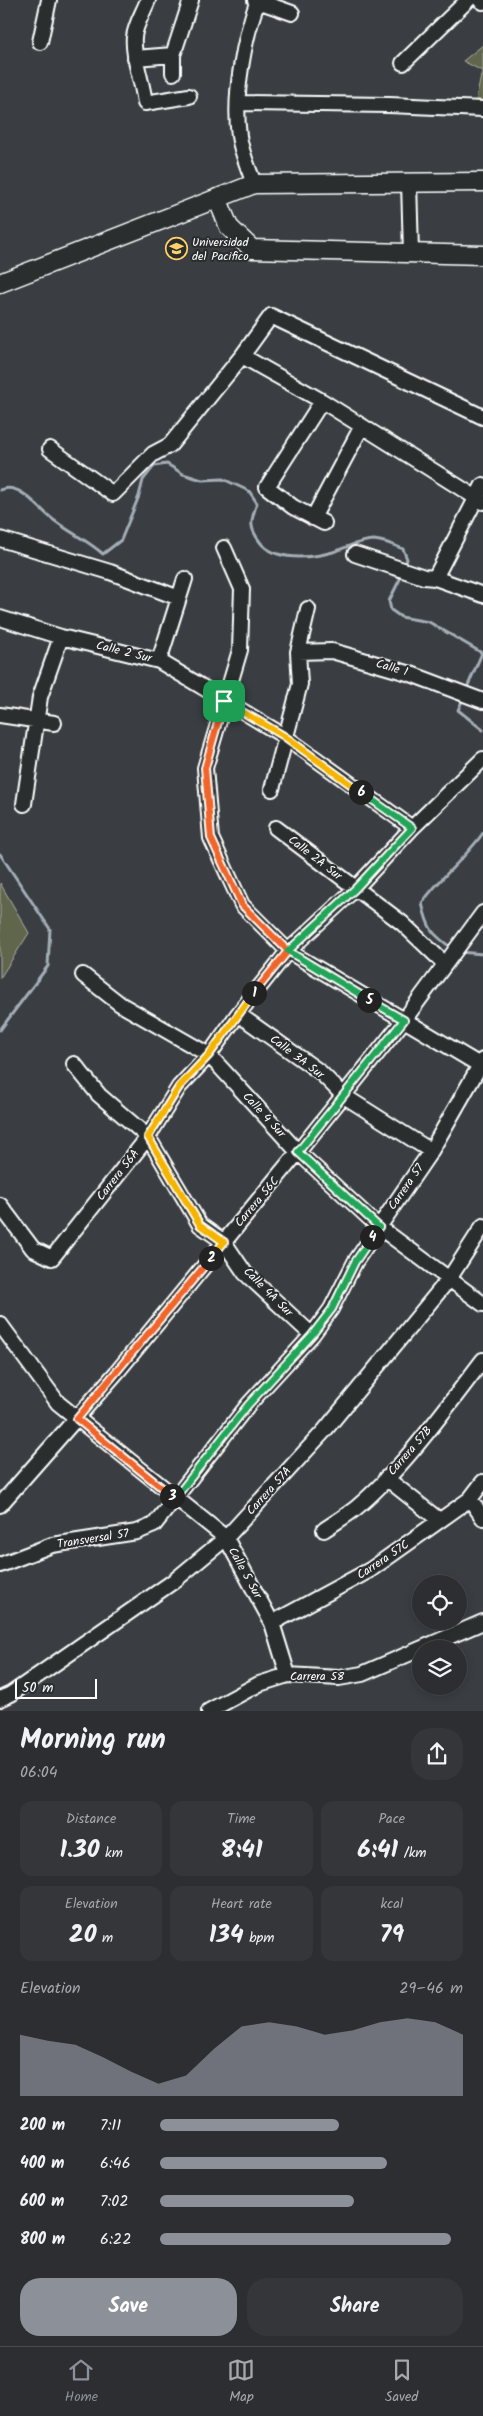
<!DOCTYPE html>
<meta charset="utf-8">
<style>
body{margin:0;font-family:Kalam,sans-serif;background:#34363a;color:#f1f3f6;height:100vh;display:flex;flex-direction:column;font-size:19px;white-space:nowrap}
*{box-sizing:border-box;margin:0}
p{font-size:16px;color:#a6a8ac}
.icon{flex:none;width:28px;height:28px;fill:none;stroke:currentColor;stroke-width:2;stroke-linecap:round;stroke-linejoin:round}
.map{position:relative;height:1711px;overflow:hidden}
.side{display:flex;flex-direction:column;background:#2c2e32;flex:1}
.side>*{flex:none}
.buttons{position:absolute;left:412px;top:1575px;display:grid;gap:10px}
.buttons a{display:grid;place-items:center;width:55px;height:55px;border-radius:50%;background:#2c2e32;box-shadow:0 2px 8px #0003,0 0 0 1px #484a4d;font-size:25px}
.scale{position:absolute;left:15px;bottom:12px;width:82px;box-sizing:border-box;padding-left:5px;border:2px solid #fff;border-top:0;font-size:14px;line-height:18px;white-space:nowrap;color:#fff;-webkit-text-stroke:4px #2a2d2e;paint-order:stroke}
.pin{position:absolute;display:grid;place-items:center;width:42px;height:42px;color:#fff;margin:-21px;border-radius:10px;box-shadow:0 2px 8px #0006}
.km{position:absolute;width:25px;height:25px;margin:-12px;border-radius:50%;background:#222;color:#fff;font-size:14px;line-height:25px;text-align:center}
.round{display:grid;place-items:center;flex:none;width:52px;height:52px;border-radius:20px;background:#34363a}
.headline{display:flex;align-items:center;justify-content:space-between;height:85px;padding:0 20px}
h1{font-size:28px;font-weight:600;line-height:38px}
.stats{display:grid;grid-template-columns:repeat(3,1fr);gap:8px;height:85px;padding:5px 20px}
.stats div{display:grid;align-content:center;border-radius:12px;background:#34363a;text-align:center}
.stats b{font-size:25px;font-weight:600}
.stats small{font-size:14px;font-weight:400}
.stats p{font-size:14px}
.chart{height:140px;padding:10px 20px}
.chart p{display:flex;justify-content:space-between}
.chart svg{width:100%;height:90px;margin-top:5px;fill:#8c9099;opacity:.7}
.primary-button{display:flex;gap:10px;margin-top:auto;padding:10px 20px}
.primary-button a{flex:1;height:58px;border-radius:20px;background:#8c9099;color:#fff;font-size:20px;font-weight:600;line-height:58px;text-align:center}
.primary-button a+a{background:#34363a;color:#f1f3f6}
ul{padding:0 20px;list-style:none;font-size:16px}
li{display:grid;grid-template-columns:80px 60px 1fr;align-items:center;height:38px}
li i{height:12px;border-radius:6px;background:#8c9099}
.menu{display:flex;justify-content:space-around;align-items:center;height:70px;border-top:1px solid #484a4d;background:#2c2e32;font-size:14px;color:#a6a8ac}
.menu a{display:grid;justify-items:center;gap:2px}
.menu .active{color:#8c9099}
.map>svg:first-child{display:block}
.green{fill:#60664c;stroke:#b0b2a6}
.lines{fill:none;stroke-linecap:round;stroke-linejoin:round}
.stream{stroke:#a4aeb6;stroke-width:3}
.minor-casing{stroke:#fff;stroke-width:18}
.major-casing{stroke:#fff;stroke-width:21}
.minor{stroke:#2a2d2e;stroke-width:14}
.major{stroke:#2a2d2e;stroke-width:18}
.split-1-casing{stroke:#fff;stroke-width:10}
.split-2-casing{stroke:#fff;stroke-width:10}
.split-3-casing{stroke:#fff;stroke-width:10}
.split-4-casing{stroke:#fff;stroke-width:10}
.split-5-casing{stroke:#fff;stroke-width:10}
.split-6-casing{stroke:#fff;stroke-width:10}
.split-7-casing{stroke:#fff;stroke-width:10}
.split-1{stroke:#f0652b;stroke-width:6}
.split-2{stroke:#f5b400;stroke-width:6}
.split-3{stroke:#f0652b;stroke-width:6}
.split-4{stroke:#22a559;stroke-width:6}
.split-5{stroke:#22a559;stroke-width:6}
.split-6{stroke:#22a559;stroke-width:6}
.split-7{stroke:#f5b400;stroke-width:6}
.labels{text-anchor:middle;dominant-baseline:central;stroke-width:4;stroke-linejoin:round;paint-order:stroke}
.poi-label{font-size:12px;fill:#fff;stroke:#2a2d2e;text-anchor:start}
.street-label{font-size:12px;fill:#fff;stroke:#2a2d2e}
</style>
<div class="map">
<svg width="483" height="1711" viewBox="0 0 483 1711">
<rect width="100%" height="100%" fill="#3a3e43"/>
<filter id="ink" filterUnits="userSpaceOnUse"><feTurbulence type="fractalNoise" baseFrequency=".02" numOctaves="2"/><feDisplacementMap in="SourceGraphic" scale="10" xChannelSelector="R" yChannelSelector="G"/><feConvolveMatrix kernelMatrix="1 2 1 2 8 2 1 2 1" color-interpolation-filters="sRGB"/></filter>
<g filter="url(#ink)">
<!-- green -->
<path class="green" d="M483,45v55h-7l6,-29 -19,-10z
M0,883l29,50 -29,45z"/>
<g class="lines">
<!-- stream -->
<path class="stream" d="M0,490c21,-9 40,21 55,31 16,12 33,20 48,33l18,-14 18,-44 4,-16 11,-14 13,-2 16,10 19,6 21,-1 26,12 8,12c-6,18 -9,23 3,39 15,20 51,16 73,10 13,-4 27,-12 41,-12 10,1 20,5 29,9l4,10 -2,7
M402,575l-13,26 2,9 10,7 28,5 53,31 -16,37
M463,699l-5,11 25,20
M0,854l50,75 -2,37 -48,64
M453,949c-21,-15 -25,-19 -31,-46 18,-26 43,-44 61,-70
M459,952l24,2"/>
<defs>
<path id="minor" d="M148,0c-4,11 -13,25 -14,37 -2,19 9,47 11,66l44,-7
M255,0l37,13
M480,0l3,2
M40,42l9,-42
M135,58l38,-3
M403,63l65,-63
M173,73v-18l18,-55
M239,103l150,2 94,4
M409,182l2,71
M254,184c-5,-15 -13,-32 -15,-48 -6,-40 5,-98 19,-136
M242,356l80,45 161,101
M322,401l-55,86 26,20 31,16
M50,449l63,45 40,-40 17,-9 72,-89 29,-40 212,101
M313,518l49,-92
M0,539l110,33 69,26
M224,548l18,41 -2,61 -35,118 6,70 31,67 46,46 195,116
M355,554l69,23 11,1 48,17
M435,578l48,-93
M0,618l61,19 98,24 125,75 128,92
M298,652l34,-1 79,23 72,27
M159,661l26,-82
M0,715l54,8
M272,789l28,-105 -2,-32 10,-43
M24,804l16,-107 21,-60
M276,828l126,95 43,41
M83,975l37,29 89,51 89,97 81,75 104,77
M238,1014l82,58 24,24 87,55
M74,1064l25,31 49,42 52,88 24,17 21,31 67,62
M0,1205l33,44 19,9 96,-121 31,-50 30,-32 29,-41 50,-63 67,-62 57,-61 71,-69
M0,1324l58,79 168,135 46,85 16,52
M386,1478l53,42
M470,1499l13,19
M0,1505l117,-133 181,-220 106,-132 79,-107
M324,1530c10,-7 22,-14 32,-22 46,-38 90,-100 127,-148
M0,1565l52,-20 85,-13 17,-7 94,-120 64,-70 19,-26 24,-47 76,-111 52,-91
M272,1623l98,-53 100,-71 13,-17
M0,1699l11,-5 163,-113 52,-43 99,-108 124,-151 34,-53
M209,1711l50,-27 29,-9 51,3 23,-4 121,-52"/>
<path id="major" d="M217,198l12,29 23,22 231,6
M0,283l254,-99 229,-2"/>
</defs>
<!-- minor casing -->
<use href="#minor" class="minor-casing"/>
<!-- major casing -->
<use href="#major" class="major-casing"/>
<!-- minor -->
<use href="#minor" class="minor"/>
<!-- major -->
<use href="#major" class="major"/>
</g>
</g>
<g class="lines" filter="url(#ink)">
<defs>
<path id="split-1" d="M224,701l-19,67 6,70 31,67 46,46 -34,42"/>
<path id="split-2" d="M211,1258l13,-16 -24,-17 -52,-88 31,-50 30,-32 45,-62"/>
<path id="split-3" d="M172,1496l-95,-77 134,-161"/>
<path id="split-4" d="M172,1496l3,2 73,-93 64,-70 20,-26 23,-47 17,-25"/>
<path id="split-5" d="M369,1000l35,20 -106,132 81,75 -7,10"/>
<path id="split-6" d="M361,792l51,36 -57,61 -67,62 81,49"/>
<path id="split-7" d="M224,701l60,35 77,56"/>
</defs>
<!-- split-1 casing -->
<use href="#split-1" class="split-1-casing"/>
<!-- split-2 casing -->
<use href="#split-2" class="split-2-casing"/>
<!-- split-3 casing -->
<use href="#split-3" class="split-3-casing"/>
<!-- split-4 casing -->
<use href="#split-4" class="split-4-casing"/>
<!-- split-5 casing -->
<use href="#split-5" class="split-5-casing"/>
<!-- split-6 casing -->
<use href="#split-6" class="split-6-casing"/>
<!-- split-7 casing -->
<use href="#split-7" class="split-7-casing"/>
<!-- split-1 -->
<use href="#split-1" class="split-1"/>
<!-- split-2 -->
<use href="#split-2" class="split-2"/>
<!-- split-3 -->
<use href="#split-3" class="split-3"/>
<!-- split-4 -->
<use href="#split-4" class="split-4"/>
<!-- split-5 -->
<use href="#split-5" class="split-5"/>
<!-- split-6 -->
<use href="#split-6" class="split-6"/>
<!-- split-7 -->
<use href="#split-7" class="split-7"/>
</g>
<!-- icons -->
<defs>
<symbol id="university-ring" viewBox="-11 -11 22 22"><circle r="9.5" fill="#2a2d2e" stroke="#ffd166" stroke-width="1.5"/><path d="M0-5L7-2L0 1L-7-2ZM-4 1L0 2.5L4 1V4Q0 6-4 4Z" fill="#ffd166"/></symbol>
</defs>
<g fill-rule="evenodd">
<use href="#university-ring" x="164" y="236" width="25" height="25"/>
</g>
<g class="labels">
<!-- poi labels -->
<g class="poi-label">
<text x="192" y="242">Universidad<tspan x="192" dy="14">del Pacifico</tspan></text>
</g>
<!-- street labels -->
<g class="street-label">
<text transform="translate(124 652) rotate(14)">Calle 2 Sur</text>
<text transform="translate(392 668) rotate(16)">Calle 1</text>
<text transform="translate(315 858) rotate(38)">Calle 2A Sur</text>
<text transform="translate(297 1057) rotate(37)">Calle 3A Sur</text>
<text transform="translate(264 1115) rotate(47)">Calle 4 Sur</text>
<text transform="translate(118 1175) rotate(-52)">Carrera 56A</text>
<text transform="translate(406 1187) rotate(-55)">Carrera 57</text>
<text transform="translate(257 1202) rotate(-50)">Carrera 56C</text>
<text transform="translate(268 1292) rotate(45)">Calle 4A Sur</text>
<text transform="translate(410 1451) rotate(-49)">Carrera 57B</text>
<text transform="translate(269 1491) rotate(-48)">Carrera 57A</text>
<text transform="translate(93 1539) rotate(-9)">Transversal 57</text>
<text transform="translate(383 1560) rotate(-34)">Carrera 57C</text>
<text transform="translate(245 1573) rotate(61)">Calle 5 Sur</text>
<text x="317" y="1676">Carrera 58</text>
</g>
</g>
</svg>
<div class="buttons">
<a><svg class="icon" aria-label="locate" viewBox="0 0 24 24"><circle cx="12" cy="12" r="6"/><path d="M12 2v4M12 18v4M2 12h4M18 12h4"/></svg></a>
<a><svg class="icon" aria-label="layers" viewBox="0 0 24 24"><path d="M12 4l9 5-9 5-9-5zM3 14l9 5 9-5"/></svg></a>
</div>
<div class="scale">50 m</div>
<div class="pin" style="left:224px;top:701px;background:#1e9e55"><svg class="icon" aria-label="arrive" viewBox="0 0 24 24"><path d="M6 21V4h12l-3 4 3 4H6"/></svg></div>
<b class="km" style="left:254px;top:993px">1</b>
<b class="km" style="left:211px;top:1258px">2</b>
<b class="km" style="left:172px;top:1496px">3</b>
<b class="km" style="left:372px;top:1237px">4</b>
<b class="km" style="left:369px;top:1000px">5</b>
<b class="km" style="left:361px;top:792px">6</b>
</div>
<section class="side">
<div class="headline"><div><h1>Morning run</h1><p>06:04</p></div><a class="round"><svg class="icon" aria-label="share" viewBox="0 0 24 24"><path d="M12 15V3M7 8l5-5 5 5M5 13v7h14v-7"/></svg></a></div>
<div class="stats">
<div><p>Distance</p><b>1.30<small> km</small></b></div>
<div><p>Time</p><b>8:41</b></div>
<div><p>Pace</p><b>6:41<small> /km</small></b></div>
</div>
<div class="stats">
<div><p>Elevation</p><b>20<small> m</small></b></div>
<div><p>Heart rate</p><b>134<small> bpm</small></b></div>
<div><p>kcal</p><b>79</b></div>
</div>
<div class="chart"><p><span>Elevation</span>29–46 m</p>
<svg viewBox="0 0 160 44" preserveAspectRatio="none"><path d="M0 44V14L10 17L20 19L30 25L40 32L50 38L60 34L70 21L80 10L90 8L100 10L110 14L120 12L130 8L140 6L150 8L160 14V44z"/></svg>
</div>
<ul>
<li><b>200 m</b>7:11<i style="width:59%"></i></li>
<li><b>400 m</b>6:46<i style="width:75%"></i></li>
<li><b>600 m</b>7:02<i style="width:64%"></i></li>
<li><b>800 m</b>6:22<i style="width:96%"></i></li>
</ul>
<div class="primary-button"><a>Save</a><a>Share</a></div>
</section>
<nav class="menu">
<a class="active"><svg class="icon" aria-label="home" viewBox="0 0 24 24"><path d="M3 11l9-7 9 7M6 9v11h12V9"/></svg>Home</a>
<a><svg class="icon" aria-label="map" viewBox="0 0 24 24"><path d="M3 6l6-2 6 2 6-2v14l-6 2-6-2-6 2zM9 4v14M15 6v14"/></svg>Map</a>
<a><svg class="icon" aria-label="saved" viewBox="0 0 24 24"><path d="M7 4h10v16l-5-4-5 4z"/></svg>Saved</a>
</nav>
